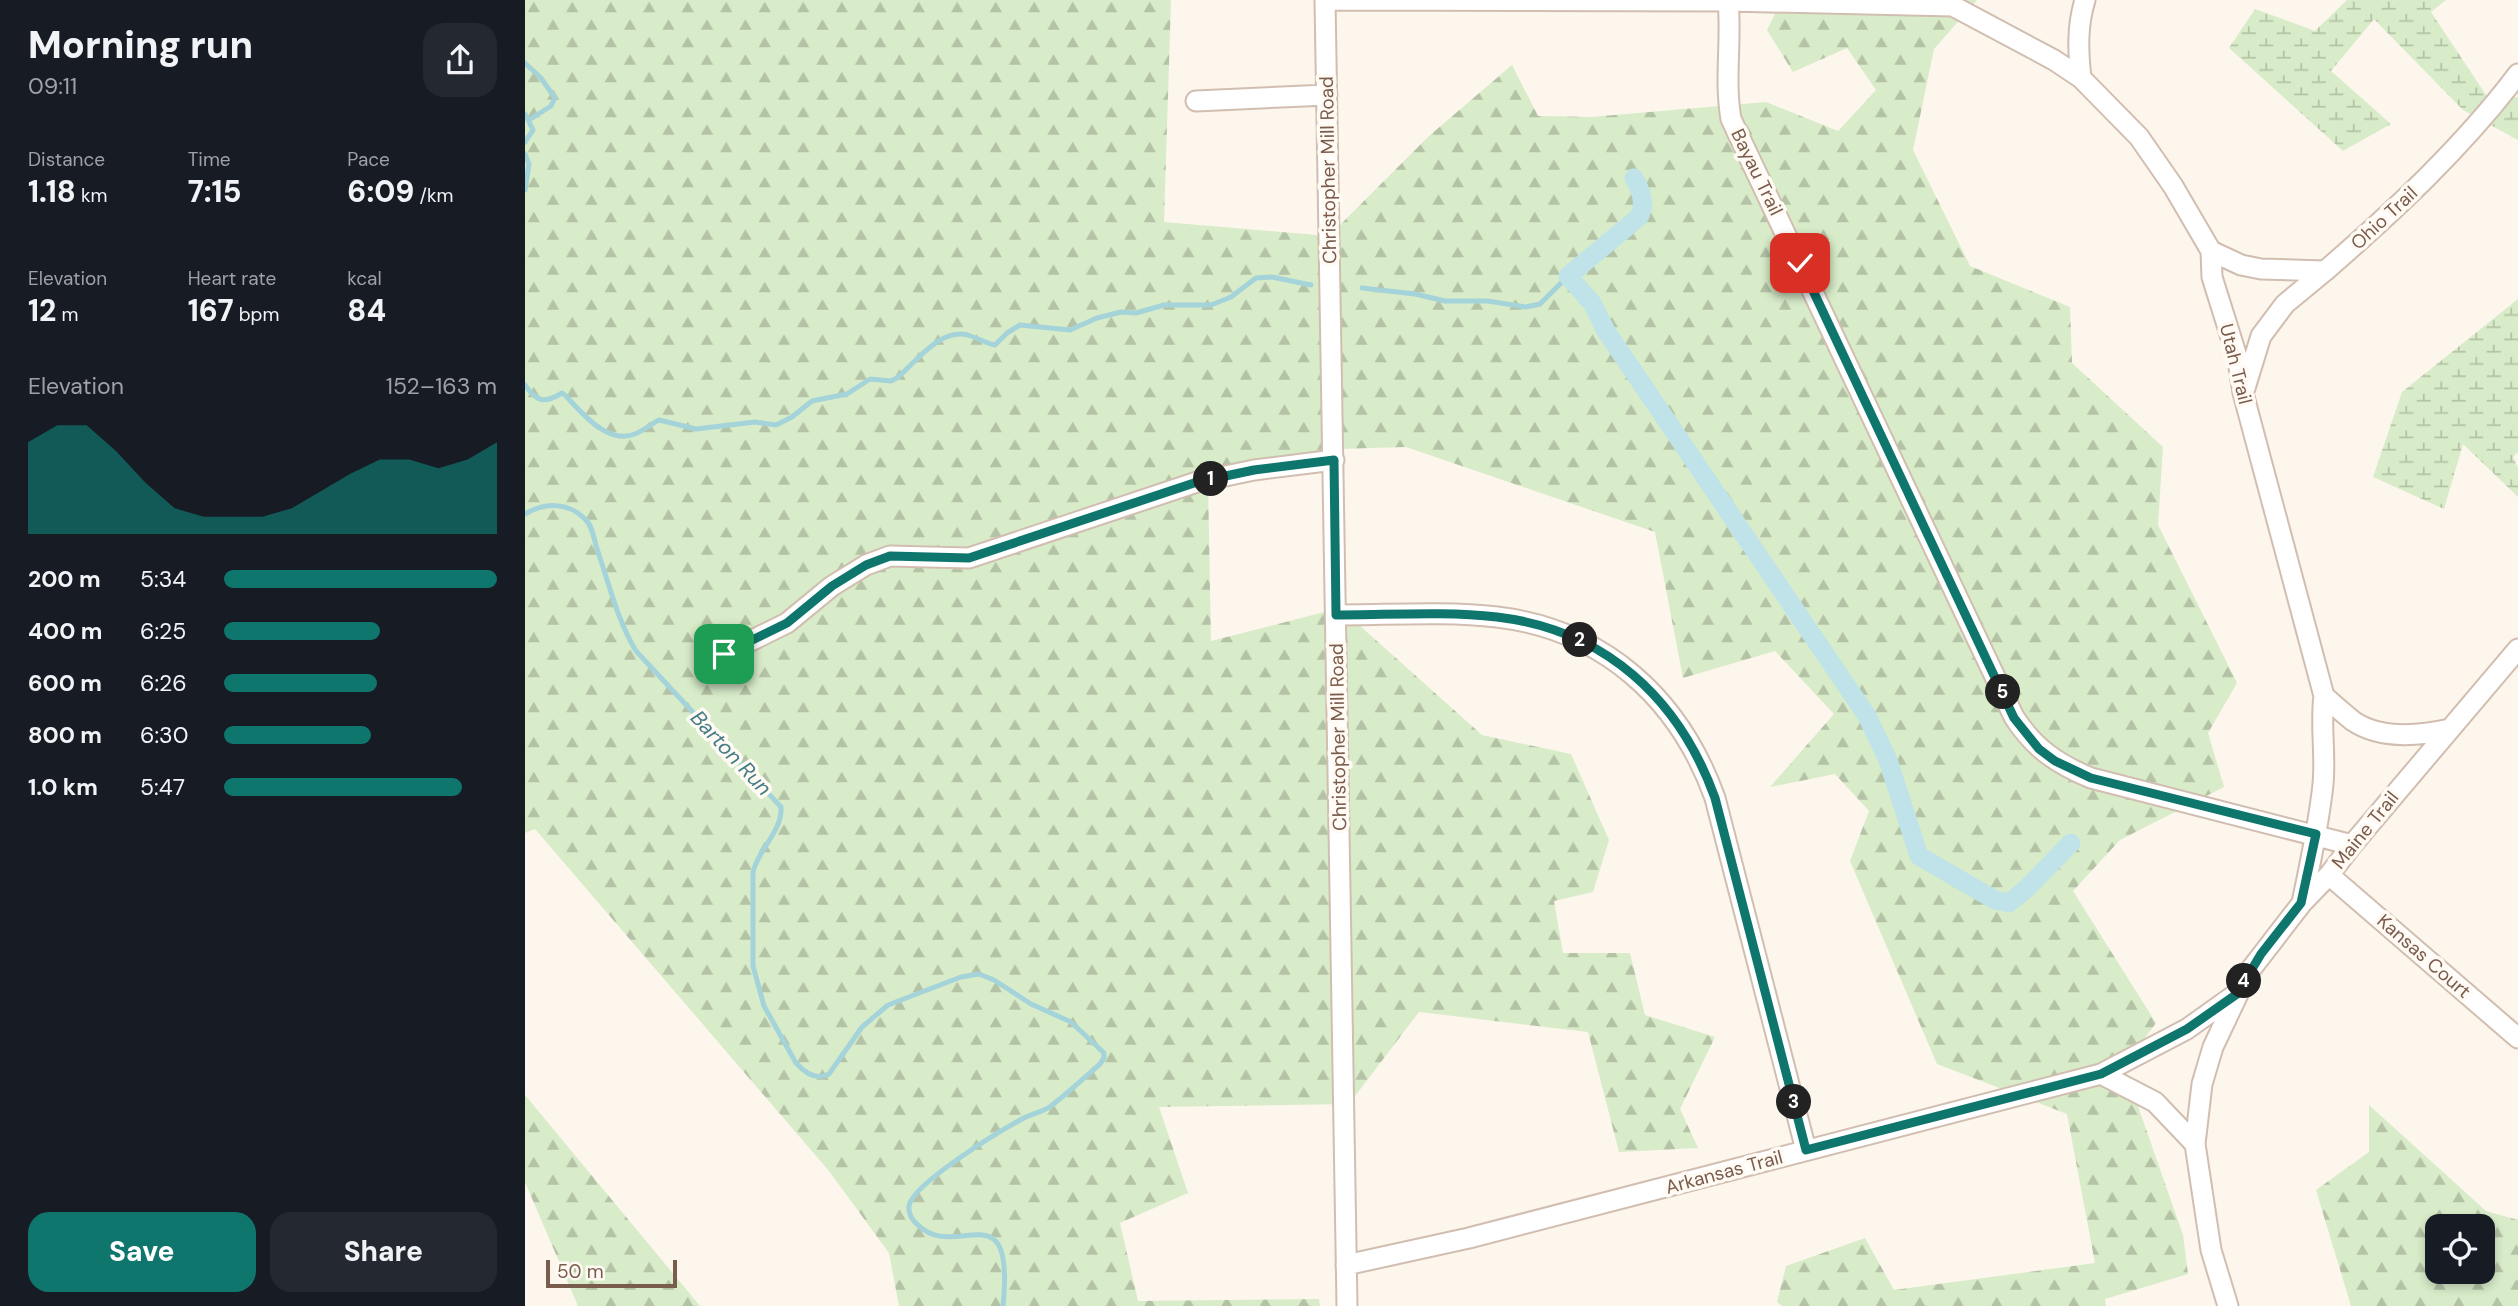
<!DOCTYPE html>
<meta charset="utf-8">
<style>
body{margin:0;font-family:"DM Sans",sans-serif;background:#242831;color:#f1f3f6;height:100vh;display:flex;flex-direction:column;font-size:26px;white-space:nowrap}
*{box-sizing:border-box;margin:0}
p{font-size:23px;color:#9ea1a6}
.icon{flex:none;width:38px;height:38px;fill:none;stroke:currentColor;stroke-width:2;stroke-linecap:round;stroke-linejoin:round}
.map{position:relative;flex:1;overflow:hidden}
.panel{display:flex;flex-direction:column;background:#171b24;width:525px}
.panel>*{flex:none}
.controls{position:absolute;left:1900px;top:1214px;display:grid;gap:14px}
.controls a{display:grid;place-items:center;width:70px;height:70px;border-radius:14px;background:#171b24;box-shadow:0 4px 10px #0003;font-size:35px}
.scale{position:absolute;left:21px;bottom:18px;width:131px;box-sizing:border-box;padding-left:7px;border:4px solid #7a5c4d;border-top:0;font-size:19px;line-height:24px;white-space:nowrap;color:#7a5c4d;-webkit-text-stroke:5px #fffaf3;paint-order:stroke}
.pin{position:absolute;display:grid;place-items:center;width:60px;height:60px;color:#fff;margin:-30px;border-radius:14px;box-shadow:0 4px 10px #0006}
.km{position:absolute;width:35px;height:35px;margin:-18px;border-radius:50%;background:#222;color:#fff;font-size:19px;line-height:35px;text-align:center}
.round{display:grid;place-items:center;flex:none;width:74px;height:74px;border-radius:21px;background:#242831}
.overview{display:flex;align-items:center;justify-content:space-between;height:119px;padding:0 28px}
h1{font-size:38px;font-weight:800;line-height:52px}
.figures{display:grid;grid-template-columns:repeat(3,1fr);gap:10px;height:119px;padding:7px 28px}
.figures div{display:grid;align-content:center}
.figures b{font-size:30px;font-weight:800}
.figures small{font-size:19px;font-weight:400}
.figures p{font-size:19px}
.chart{height:196px;padding:14px 28px}
.chart p{display:flex;justify-content:space-between}
.chart svg{width:100%;height:126px;margin-top:7px;fill:#0f766e;opacity:.7}
.primary-button{display:flex;gap:14px;margin-top:auto;padding:14px 28px}
.primary-button a{flex:1;height:80px;border-radius:21px;background:#0f766e;color:#fff;font-size:28px;font-weight:800;line-height:80px;text-align:center}
.primary-button a+a{background:#242831;color:#f1f3f6}
ul{padding:0 28px;list-style:none;font-size:23px}
li{display:grid;grid-template-columns:112px 84px 1fr;align-items:center;height:52px}
li i{height:18px;border-radius:9px;background:#0f766e}
main{display:flex;flex:1;min-height:0}
.map>svg:first-child{display:block}
.forest{fill:url(#forest-firs);fill-rule:evenodd}
.wetland{fill:url(#wetland-marsh)}
.lines{fill:none;stroke-linecap:round;stroke-linejoin:round}
.stream{stroke:#a5d3da;stroke-width:5}
.canal{stroke:#bfe3e8;stroke-width:19}
.minor-casing{stroke:#d1beb0;stroke-width:23}
.minor{stroke:#fff;stroke-width:19}
.route-casing{stroke:#fff;stroke-width:14}
.route{stroke:#0f766e;stroke-width:9}
.labels{text-anchor:middle;dominant-baseline:central;stroke-width:7;stroke-linejoin:round;paint-order:stroke}
.street-label{font-size:19px;fill:#7a5c4d;stroke:#fffaf3}
.water-label{font-size:21px;font-style:italic;fill:#437c86;stroke:#fffaf3}
</style>
<main>
<section class="panel">
<div class="overview"><div><h1>Morning run</h1><p>09:11</p></div><a class="round"><svg class="icon" aria-label="share" viewBox="0 0 24 24"><path d="M12 15V3M7 8l5-5 5 5M5 13v7h14v-7"/></svg></a></div>
<div class="figures">
<div><p>Distance</p><b>1.18<small> km</small></b></div>
<div><p>Time</p><b>7:15</b></div>
<div><p>Pace</p><b>6:09<small> /km</small></b></div>
</div>
<div class="figures">
<div><p>Elevation</p><b>12<small> m</small></b></div>
<div><p>Heart rate</p><b>167<small> bpm</small></b></div>
<div><p>kcal</p><b>84</b></div>
</div>
<div class="chart"><p><span>Elevation</span>152–163 m</p>
<svg viewBox="0 0 160 44" preserveAspectRatio="none"><path d="M0 44V12L10 6L20 6L30 15L40 26L50 35L60 38L70 38L80 38L90 35L100 29L110 23L120 18L130 18L140 21L150 18L160 12V44z"/></svg>
</div>
<ul>
<li><b>200 m</b>5:34<i style="width:100%"></i></li>
<li><b>400 m</b>6:25<i style="width:57%"></i></li>
<li><b>600 m</b>6:26<i style="width:56%"></i></li>
<li><b>800 m</b>6:30<i style="width:54%"></i></li>
<li><b>1.0 km</b>5:47<i style="width:87%"></i></li>
</ul>
<div class="primary-button"><a>Save</a><a>Share</a></div>
</section>
<div class="map">
<svg width="1993" height="1306" viewBox="0 0 1993 1306">
<defs>
<pattern id="forest-firs" width="22" height="20" patternUnits="userSpaceOnUse" patternTransform="scale(1.75)"><rect width="22" height="20" fill="#d8ecc9"/><path d="M5 1l3.5 6h-7zM16 11l3.5 6h-7z" fill="#b4c2a5"/></pattern>
<pattern id="wetland-marsh" width="20" height="14" patternUnits="userSpaceOnUse" patternTransform="scale(1.75)"><rect width="20" height="14" fill="#d8ecc9"/><path d="M1 5h8M5 5V1M11 12h8M15 12V8" fill="none" stroke="#b4c2a5"/></pattern>
</defs>
<rect width="100%" height="100%" fill="#fdf6ec"/>
<!-- forest -->
<path class="forest" d="M0,0h646l-7,222 165,14 100,-100 83,-71 26,51 53,1 175,-15 72,29 38,-41 -29,-42 -54,24 -26,-42 15,-30h195l-43,49 -21,101 57,116 100,41 2,56 91,84 -5,78 79,158 -29,50 16,54 -104,53 -47,51 83,132 -32,43 59,169 5,39 -83,25 1,7h-324l-5,-4 9,-36 79,-28 29,52 201,-27 -28,-149 -130,-50 -87,-203 19,-50 -34,-37 -65,13 64,-73 -59,-63 -92,27 -28,-146 -249,-85 -68,2 -130,33 3,159 129,-33 142,127 89,19 38,86 -16,52 -39,9 9,52h67l15,62 70,22 -35,72 18,39 -79,4 -31,-120 -169,-20 -70,92 -190,3 29,86 -68,30 18,78 181,-2 1,7h-421l-10,-53 -60,-82 -294,-342 -10,4z
M0,1095l175,211h-122l-53,-124z
M1844,1105l117,106 32,9v86h-167l-35,-116 53,-38zM1913,1227h45v45h-45z"/>
<!-- wetland -->
<path class="wetland" d="M1822,0h99l-15,12 57,86 30,-1v43l-55,-30 -89,-91 -43,52 60,53 -48,27 -114,-103 26,-39 60,22z
M1993,299v153l-5,5 5,11v29l-55,-53 -19,65 -71,-32 29,-85z"/>
<g class="lines">
<!-- stream -->
<path class="stream" d="M0,63l16,15 14,20 -4,8 -22,14
M0,114l8,16 -8,12
M0,154l4,10 -4,26
M837,288l53,6 30,7h43l38,6 14,-3 28,-28
M0,385c12,17 19,19 37,8l3,2c16,17 42,50 70,39 8,-3 16,-10 24,-14l37,9 59,-7 21,3 16,-8 20,-16 35,-7 23,-15 21,2 6,-3c20,-17 43,-50 71,-43 9,3 17,8 27,10l12,-12 13,-8 50,5 27,-12 24,-6 15,1 28,-8h47l20,-8 25,-19 16,-1 39,8
M0,514c20,-12 43,-12 60,5 8,7 9,21 12,30 12,34 20,71 39,102l145,156c2,23 -23,43 -28,65v94l11,40 32,57c9,10 20,18 33,11l33,-47 26,-22 73,-28 18,-3 15,6 37,24 40,18 33,31v5l-4,6c-16,14 -32,29 -49,42 -8,6 -20,8 -29,13 -22,12 -110,65 -113,87 -1,8 3,14 9,19 38,38 97,-39 85,81"/>
<!-- canal -->
<path class="canal" d="M1109,178c7,12 12,27 5,39l-71,59 24,27 14,28 261,385 21,44 31,96 76,44 14,3 17,-14 45,-46"/>
<defs>
<path id="minor" d="M800,0l22,1306
M805,0l398,1 225,5 101,54 27,18 58,59 34,49 38,65 1,26 26,83 5,33 81,303c-4,29 2,58 -1,88 -4,40 -13,80 -21,119
M1203,1c4,39 -4,78 3,118l283,598c20,31 43,47 77,61l261,67
M1556,78c-3,-27 -4,-52 4,-78
M671,101l131,-6
M1686,251l30,14 20,4 64,2c69,-60 138,-124 193,-197
M1720,388l16,-52 24,-32 40,-33
M811,615c53,0 108,-4 161,2 107,13 182,81 218,181l91,352
M199,654l63,-31 45,-37 34,-21 24,-9 79,2 228,-76 57,-12 80,-10
M1799,696c9,8 19,17 29,25 28,19 66,15 97,8
M1804,875l189,163
M1670,1144l-40,-42 -54,-28 86,-45 49,-35
M821,1265l123,-27 632,-164
M1703,1306l-17,-56 -16,-106 7,-60 11,-37 35,-74 54,-70 27,-28 23,-30 166,-196"/>
</defs>
<!-- minor casing -->
<use href="#minor" class="minor-casing"/>
<!-- minor -->
<use href="#minor" class="minor"/>
</g>
<g class="lines">
<defs>
<path id="route" d="M199,654l63,-31 45,-37 34,-21 24,-9 79,2 228,-76 57,-12 80,-10 2,155c53,0 108,-4 161,2 108,13 182,81 218,181l91,352 295,-76 86,-45 50,-35 24,-40 40,-51 15,-69 -225,-56 -36,-17 -16,-12 -25,-31 -214,-455"/>
</defs>
<!-- route casing -->
<use href="#route" class="route-casing"/>
<!-- route -->
<use href="#route" class="route"/>
</g>
<g class="labels">
<!-- street labels -->
<g class="street-label">
<text transform="translate(803 170) rotate(-91)">Christopher Mill Road</text>
<text transform="translate(1232 172) rotate(64)">Bayau Trail</text>
<text transform="translate(1859 218) rotate(-43)">Ohio Trail</text>
<text transform="translate(1711 364) rotate(76)">Utah Trail</text>
<text transform="translate(813 737) rotate(-91)">Christopher Mill Road</text>
<text transform="translate(1840 830) rotate(-51)">Maine Trail</text>
<text transform="translate(1899 956) rotate(41)">Kansas Court</text>
<text transform="translate(1199 1172) rotate(-15)">Arkansas Trail</text>
</g>
<!-- water labels -->
<g class="water-label">
<text transform="translate(206 753) rotate(47)">Barton Run</text>
</g>
</g>
</svg>
<div class="controls">
<a><svg class="icon" aria-label="locate" viewBox="0 0 24 24"><circle cx="12" cy="12" r="6"/><path d="M12 2v4M12 18v4M2 12h4M18 12h4"/></svg></a>
</div>
<div class="scale">50 m</div>
<div class="pin" style="left:199px;top:654px;background:#1e9e55"><svg class="icon" aria-label="arrive" viewBox="0 0 24 24"><path d="M6 21V4h12l-3 4 3 4H6"/></svg></div>
<div class="pin" style="left:1275px;top:263px;background:#d93025"><svg class="icon" aria-label="check" viewBox="0 0 24 24"><path d="M5 12l5 5 9-10"/></svg></div>
<b class="km" style="left:686px;top:479px">1</b>
<b class="km" style="left:1055px;top:640px">2</b>
<b class="km" style="left:1269px;top:1102px">3</b>
<b class="km" style="left:1719px;top:981px">4</b>
<b class="km" style="left:1478px;top:692px">5</b>
</div>
</main>
